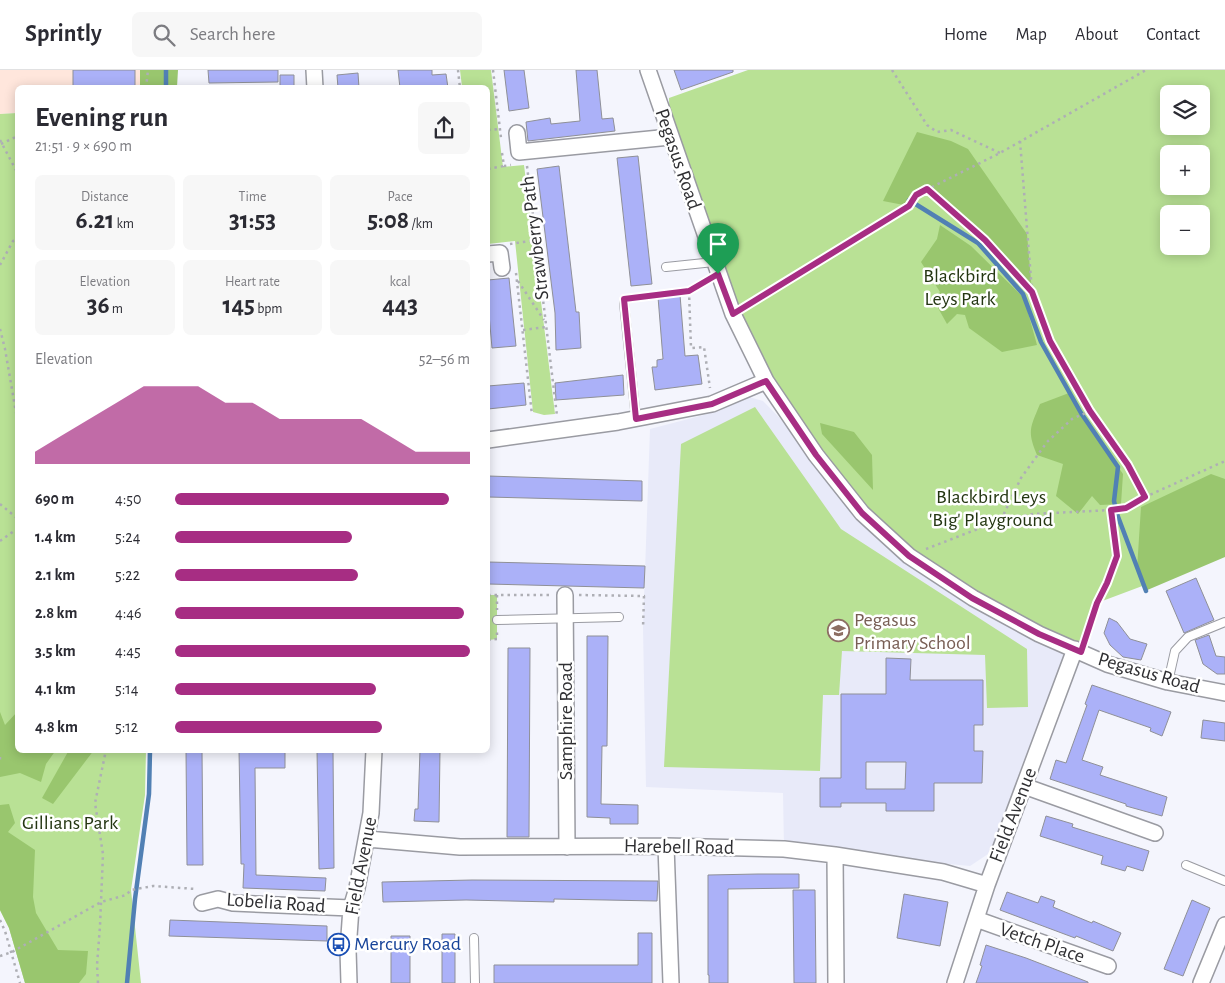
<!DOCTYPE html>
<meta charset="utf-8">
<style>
body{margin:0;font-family:"Alegreya Sans",sans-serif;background:#f7f7f7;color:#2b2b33;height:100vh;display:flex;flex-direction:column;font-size:19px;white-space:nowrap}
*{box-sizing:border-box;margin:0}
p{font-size:16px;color:#7c7c81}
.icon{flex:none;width:28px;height:28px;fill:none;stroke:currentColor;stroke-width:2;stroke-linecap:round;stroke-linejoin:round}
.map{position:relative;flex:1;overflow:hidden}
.drawer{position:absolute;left:15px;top:15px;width:475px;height:668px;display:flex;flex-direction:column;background:#fff;border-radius:8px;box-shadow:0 2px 12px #0003}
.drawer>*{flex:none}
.buttons{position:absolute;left:1160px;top:15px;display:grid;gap:10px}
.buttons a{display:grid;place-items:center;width:50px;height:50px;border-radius:8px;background:#fff;box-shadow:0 2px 12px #0003;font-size:25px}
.pin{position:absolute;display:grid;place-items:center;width:42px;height:42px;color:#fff;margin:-51px -21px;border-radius:50% 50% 50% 0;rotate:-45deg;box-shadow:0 0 5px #0007}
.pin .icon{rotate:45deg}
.round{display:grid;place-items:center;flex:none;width:52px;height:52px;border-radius:8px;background:#f7f7f7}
.summary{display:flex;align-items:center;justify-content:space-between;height:85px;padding:0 20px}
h1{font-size:28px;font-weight:700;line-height:38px}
.stats{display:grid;grid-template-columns:repeat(3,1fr);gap:8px;height:85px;padding:5px 20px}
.stats div{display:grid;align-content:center;border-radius:8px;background:#f7f7f7;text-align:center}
.stats b{font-size:25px;font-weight:700}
.stats small{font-size:14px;font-weight:400}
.stats p{font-size:14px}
.chart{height:140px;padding:10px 20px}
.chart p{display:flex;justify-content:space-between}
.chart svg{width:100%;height:90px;margin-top:5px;fill:#a72d83;opacity:.7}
ul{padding:0 20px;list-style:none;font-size:16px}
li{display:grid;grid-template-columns:80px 60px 1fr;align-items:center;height:38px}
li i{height:12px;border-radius:6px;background:#a72d83}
header{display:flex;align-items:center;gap:30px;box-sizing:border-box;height:70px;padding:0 25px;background:#fff;border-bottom:1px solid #e1e1e2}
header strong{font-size:24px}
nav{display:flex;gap:28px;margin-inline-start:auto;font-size:18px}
.search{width:350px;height:45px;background:#f7f7f7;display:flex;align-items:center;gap:12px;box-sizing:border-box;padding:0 18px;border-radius:8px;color:#7c7c81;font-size:19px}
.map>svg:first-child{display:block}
.commercial{fill:#ffe6dc}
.built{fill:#e8eaf9}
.green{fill:#b9e195;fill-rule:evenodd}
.forest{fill:#99c66e}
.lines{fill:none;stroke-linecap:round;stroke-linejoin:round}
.stream{stroke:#5180b4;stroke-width:4.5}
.building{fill:#abb1f8;stroke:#8f9097;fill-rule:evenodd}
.service-casing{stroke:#9a9ba2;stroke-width:10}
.minor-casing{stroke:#9a9ba2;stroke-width:18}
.path{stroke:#aeafb5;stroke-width:2.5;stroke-dasharray:2.5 4;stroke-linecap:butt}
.service{stroke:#fff;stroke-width:8}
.minor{stroke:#fff;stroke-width:15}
.route-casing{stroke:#fff;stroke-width:10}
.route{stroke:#a72d83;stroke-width:6}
.labels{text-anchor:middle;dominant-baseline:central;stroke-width:5;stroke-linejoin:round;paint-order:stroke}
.street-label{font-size:20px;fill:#2f2f32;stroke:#fff}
.park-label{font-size:20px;fill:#243612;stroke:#fff}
.education-label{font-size:20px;fill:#785e54;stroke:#fff;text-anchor:start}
.transit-label{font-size:20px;fill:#164399;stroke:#fff;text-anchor:start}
</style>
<header>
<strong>Sprintly</strong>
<div class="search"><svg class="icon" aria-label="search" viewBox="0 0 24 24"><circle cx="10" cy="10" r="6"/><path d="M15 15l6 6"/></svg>Search here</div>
<nav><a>Home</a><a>Map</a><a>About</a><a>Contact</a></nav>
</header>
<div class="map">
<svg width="1225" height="913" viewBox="0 0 1225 913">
<rect width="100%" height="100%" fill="#f4f5fd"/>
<!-- commercial -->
<path class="commercial" d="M0,0h140v17l-122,1 -1,25 -17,1z"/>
<!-- built -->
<path class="built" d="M749,327l14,4 53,54 259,194 -51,137 -36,68 -18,12 -186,-17 -1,-56 -137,-6 -3,-159 7,-199 69,-18z"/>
<!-- green -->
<path class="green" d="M460,0h31l12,97 21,-2 31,249 -11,1 -11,-3 -18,-171 -27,3v-156l-26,-1z
M748,0h477v485l-128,48 -16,49 -108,-54 -111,-85 -96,-132 -96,-244 -1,-39zM1169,24h32v32h-32zM1169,84h32v32h-32zM1169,144h32v32h-32z
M17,43l1,637h128l-1,45 -14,95 10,93h-116l-16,-55 -9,-18v-796z
M755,337l86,122 186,120 1,58 -41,1 -2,-53 -143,-4 -3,44h-16l-3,76 -156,-4 17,-323z
M488,525h9v44l-9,1z"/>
<!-- forest -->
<path class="forest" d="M140,0h38l-1,17h-37z
M917,62l34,9 17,8 59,85 5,58 -47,-52 -58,-51 -11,6 -7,11 -26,-5z
M940,155l31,21 53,52 13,47 -35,7 -33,-24 -4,-13 -8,-1 -10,10 -14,-25 7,-7 -19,-30 16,-23z
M1069,323l12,20 42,61 -2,30 -21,1 -8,-9 -14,18 -22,-18 7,-32 -26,-9c-10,-24 -7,-27 3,-51z
M820,353l34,9 18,23 1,35 -51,-56z
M1211,404l14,5v78l-80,34 -8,-22 4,-62z
M0,642l5,13 12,-13 1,38h38l-10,14 -5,18 -21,-9 -20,4z
M69,680h25l-41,54 -11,-6z
M9,734l6,19 -7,9 27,18 -2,47 3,16 22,37 30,1 -2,23 -7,9h-54l-16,-55 -9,-18v-105z"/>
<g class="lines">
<!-- stream -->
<path class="stream" d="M166,18v-18
M909,130l69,43 45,51 18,48 40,71 37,54 -4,34 3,13 29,77
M127,913l8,-84 14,-105 1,-44"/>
</g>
<!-- building -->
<path class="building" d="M73,0h62v18h-62z
M208,0h70v12l-69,1z
M398,0h34v5l14,-1 2,14h-48z
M504,0h20l5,38 -20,3z
M576,0h21l5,49 11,-1 2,13 -87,10 -2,-19 24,-4 1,6 29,-3z
M674,0h59v2l-52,18z
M358,3l1,15h-21l-1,-13z
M280,5h14v13h-14z
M638,86l14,128 -21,2 -14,-128z
M559,96l17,146h3l2,36 -25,2 -1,-37 -18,-144z
M509,208l7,68 -24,2 -4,-45v-23z
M680,225l5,61 13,-1 4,29 -47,6 -3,-23h5v-7l6,-1 -5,-62z
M623,305l1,20 -68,5 -1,-17z
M524,313l2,22 -38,4v-23z
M488,406l154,5v20l-154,-4z
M488,492l157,4 -1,22 -156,-4z
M1196,508l18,42 -30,13 -18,-42z
M1109,548l8,4 13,17 17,5 -6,16 -18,-3 -13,-12 -6,-12z
M1209,565l7,21 9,1v17h-8l-14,-10 -8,-24z
M587,566h21l-1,110h-5l-1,58 37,1v19h-28v-6l-23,-1z
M508,578h22l-1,189h-22z
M886,588l25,1 -1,21h73v45h-9v26h9l-1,32h-48v28h-48v-8h-45v4h-21v-29h21v-84h45zM866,692h40l-1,27h-39z
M1092,615l79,27 -9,24 -12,-5 1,-3 -52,-18 -17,50 21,7 -3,8 67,22 -5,19 -36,-10v-2l-76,-25 6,-19 10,3 21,-58 -2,-1z
M1203,650l22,3v18l-24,-3z
M186,680h16l1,115h-16z
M239,680h46v18h-30l1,107 70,3 -1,13 -82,-3 1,-24h-3z
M317,680h16l1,118 -15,1z
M420,680h20l-1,72 -25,-1 1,-12h3z
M1046,746l27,8 -1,3 77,24 -6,20 -16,-5 -2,5 -24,-7 2,-8 -63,-20z
M758,804h41v14l-71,1v94h-19v-8h-1v-100z
M472,810l186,1 -1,20 -103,-2v3l-88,-2 -83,2 -1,-20z
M793,820h22l1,93h-22z
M1007,822l31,11 3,-7 14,5 -2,6 39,16 1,-2 28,12 -8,18 -37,-15 -1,2 -75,-28z
M904,824l44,8 -8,44 -43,-8z
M1192,830l18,8 -27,68 -19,-7z
M170,850l157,6v15l-158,-5z
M638,863h14v50h-158v-18h144z
M442,864h13v49h-13z
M391,866h19v47h-19z
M986,875l40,13 62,24v1h-112l6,-17 -2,-1z"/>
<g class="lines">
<defs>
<path id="service" d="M666,197l48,-5
M624,233l12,116
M497,550l122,-3
M1168,612l7,-31 13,-14 37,-15
M1186,795l39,16
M474,868l1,45"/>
<path id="minor" d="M314,0l1,18
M648,0l85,244 33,67 50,74 46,58 47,43 64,42 66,36 68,30 61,18 57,11
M517,63l2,19 151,-15
M488,184l12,-1 2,15
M488,370l130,-18 94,-18 54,-23
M565,525l2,252
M1024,716l131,47
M367,769l93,8 206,-1 118,3 51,6 108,17 44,13
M666,776l5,137
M835,785l1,128
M202,833l16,-4 15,4 118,5
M976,849l132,47
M349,913l-1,-33 3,-42 6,-20 14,-75 3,-63
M955,913l32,-98 88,-236
M1201,913l24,-58"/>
</defs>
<!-- service casing -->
<use href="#service" class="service-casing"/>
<!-- minor casing -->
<use href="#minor" class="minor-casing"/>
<!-- path -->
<path class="path" d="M458,0l2,18
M493,0l8,68
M892,0l35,55 10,7 14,-2 49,23
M146,18l2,-18
M488,60l13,-1
M0,70l18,34
M1020,71l12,150
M1,74l17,-8
M502,83l2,13 7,-1
M527,96l30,250
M488,99l16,-3
M927,119l58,51 47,52 18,49 40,70 37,54 18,32
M510,174l26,-4
M0,195l13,-24 5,-3
M516,203l16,142
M518,211l26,39
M689,221l2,57 13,-1 6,41
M634,227l55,-6 17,-10
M747,236l162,-100 7,-11 84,-42 146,-83
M0,259l5,20 13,75
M523,260l23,-3
M0,434l18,15
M1001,450l20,-42 26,-36 25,-23 18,-8
M0,471l18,-13
M926,479l75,-29 32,-6 78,-4 14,-2 20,-11 80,-36
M488,525h63
M497,525v15
M579,525l65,1 -1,32
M1086,568l11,-35 10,-20 10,-27 -6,-46
M488,570l9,-1v-9
M0,687v5
M0,850l5,11 15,52
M0,886l12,-4 89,-50 25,-7 5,-5 22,-4 43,3
M98,913l-1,-18 3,-39 3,-72 -8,-51 11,-53"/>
<!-- service -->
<use href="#service" class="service"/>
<!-- minor -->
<use href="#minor" class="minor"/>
</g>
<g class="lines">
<defs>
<path id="route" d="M927,119l58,51 47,52 18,49 40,70 38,54 17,32 -19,11 -15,2 6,46 -10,27 -10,20 -16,49 -42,-18 -67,-36 -63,-42 -47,-43 -46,-58 -50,-74 -54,23 -76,15 -12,-120 65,-8 29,-17 15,40 176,-108 7,-11z"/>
</defs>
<!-- route casing -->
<use href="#route" class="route-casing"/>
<!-- route -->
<use href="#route" class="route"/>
</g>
<!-- icons -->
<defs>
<symbol id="school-ring" viewBox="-11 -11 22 22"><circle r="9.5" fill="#fff" stroke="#8d6e63" stroke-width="1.5"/><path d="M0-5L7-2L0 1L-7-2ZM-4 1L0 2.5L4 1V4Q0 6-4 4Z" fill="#8d6e63"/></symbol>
<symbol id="bus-ring" viewBox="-11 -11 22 22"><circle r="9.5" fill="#fff" stroke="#1a4fb4" stroke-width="1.5"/><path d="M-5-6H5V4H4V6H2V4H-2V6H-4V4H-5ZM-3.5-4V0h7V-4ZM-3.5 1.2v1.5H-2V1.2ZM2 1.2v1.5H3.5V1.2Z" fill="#1a4fb4"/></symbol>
</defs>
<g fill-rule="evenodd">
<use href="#school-ring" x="826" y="548" width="25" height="25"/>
<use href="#bus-ring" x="326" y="862" width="25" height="25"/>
</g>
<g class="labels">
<!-- street labels -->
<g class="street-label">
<text transform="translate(678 89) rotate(71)">Pegasus Road</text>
<text transform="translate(535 168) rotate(-97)">Strawberry Path</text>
<text transform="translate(1149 603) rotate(16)">Pegasus Road</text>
<text transform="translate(566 651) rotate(-90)">Samphire Road</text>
<text transform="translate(1013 745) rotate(-69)">Field Avenue</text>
<text transform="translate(679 777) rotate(1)">Harebell Road</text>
<text transform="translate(361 796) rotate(-79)">Field Avenue</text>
<text transform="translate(276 833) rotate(4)">Lobelia Road</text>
<text transform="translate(1042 873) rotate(19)">Vetch Place</text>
</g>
<!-- park labels -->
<g class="park-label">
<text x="960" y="206">Blackbird<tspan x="960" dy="23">Leys Park</tspan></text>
<text x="991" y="427">Blackbird Leys<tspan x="991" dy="23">'Big' Playground</tspan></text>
<text x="70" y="753">Gillians Park</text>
</g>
<!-- education labels -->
<g class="education-label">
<text x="854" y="550">Pegasus<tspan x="854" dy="23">Primary School</tspan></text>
</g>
<!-- transit labels -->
<g class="transit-label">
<text x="354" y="874">Mercury Road</text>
</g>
</g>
</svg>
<div class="buttons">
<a><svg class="icon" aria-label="layers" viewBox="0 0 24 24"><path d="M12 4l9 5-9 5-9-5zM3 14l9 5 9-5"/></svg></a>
<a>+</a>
<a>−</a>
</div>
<div class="pin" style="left:718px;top:204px;background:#1e9e55"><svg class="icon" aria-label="arrive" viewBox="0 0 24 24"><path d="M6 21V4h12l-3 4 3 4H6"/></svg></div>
<section class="drawer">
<div class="summary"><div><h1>Evening run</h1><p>21:51 · 9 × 690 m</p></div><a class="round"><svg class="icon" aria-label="share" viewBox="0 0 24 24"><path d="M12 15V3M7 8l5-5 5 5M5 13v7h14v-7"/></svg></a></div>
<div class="stats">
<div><p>Distance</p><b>6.21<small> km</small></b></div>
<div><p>Time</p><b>31:53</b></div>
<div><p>Pace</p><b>5:08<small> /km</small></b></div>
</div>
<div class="stats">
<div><p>Elevation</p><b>36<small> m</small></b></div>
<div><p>Heart rate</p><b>145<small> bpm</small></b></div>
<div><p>kcal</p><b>443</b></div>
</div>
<div class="chart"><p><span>Elevation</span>52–56 m</p>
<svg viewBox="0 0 160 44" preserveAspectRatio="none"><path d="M0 44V38L10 30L20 22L30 14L40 6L50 6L60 6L70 14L80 14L90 22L100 22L110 22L120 22L130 30L140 38L150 38L160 38V44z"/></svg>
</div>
<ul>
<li><b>690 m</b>4:50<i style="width:93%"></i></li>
<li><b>1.4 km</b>5:24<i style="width:60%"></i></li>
<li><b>2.1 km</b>5:22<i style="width:62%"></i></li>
<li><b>2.8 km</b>4:46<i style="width:98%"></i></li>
<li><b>3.5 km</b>4:45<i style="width:100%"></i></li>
<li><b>4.1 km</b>5:14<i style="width:68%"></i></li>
<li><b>4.8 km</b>5:12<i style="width:70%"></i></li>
</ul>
</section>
</div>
